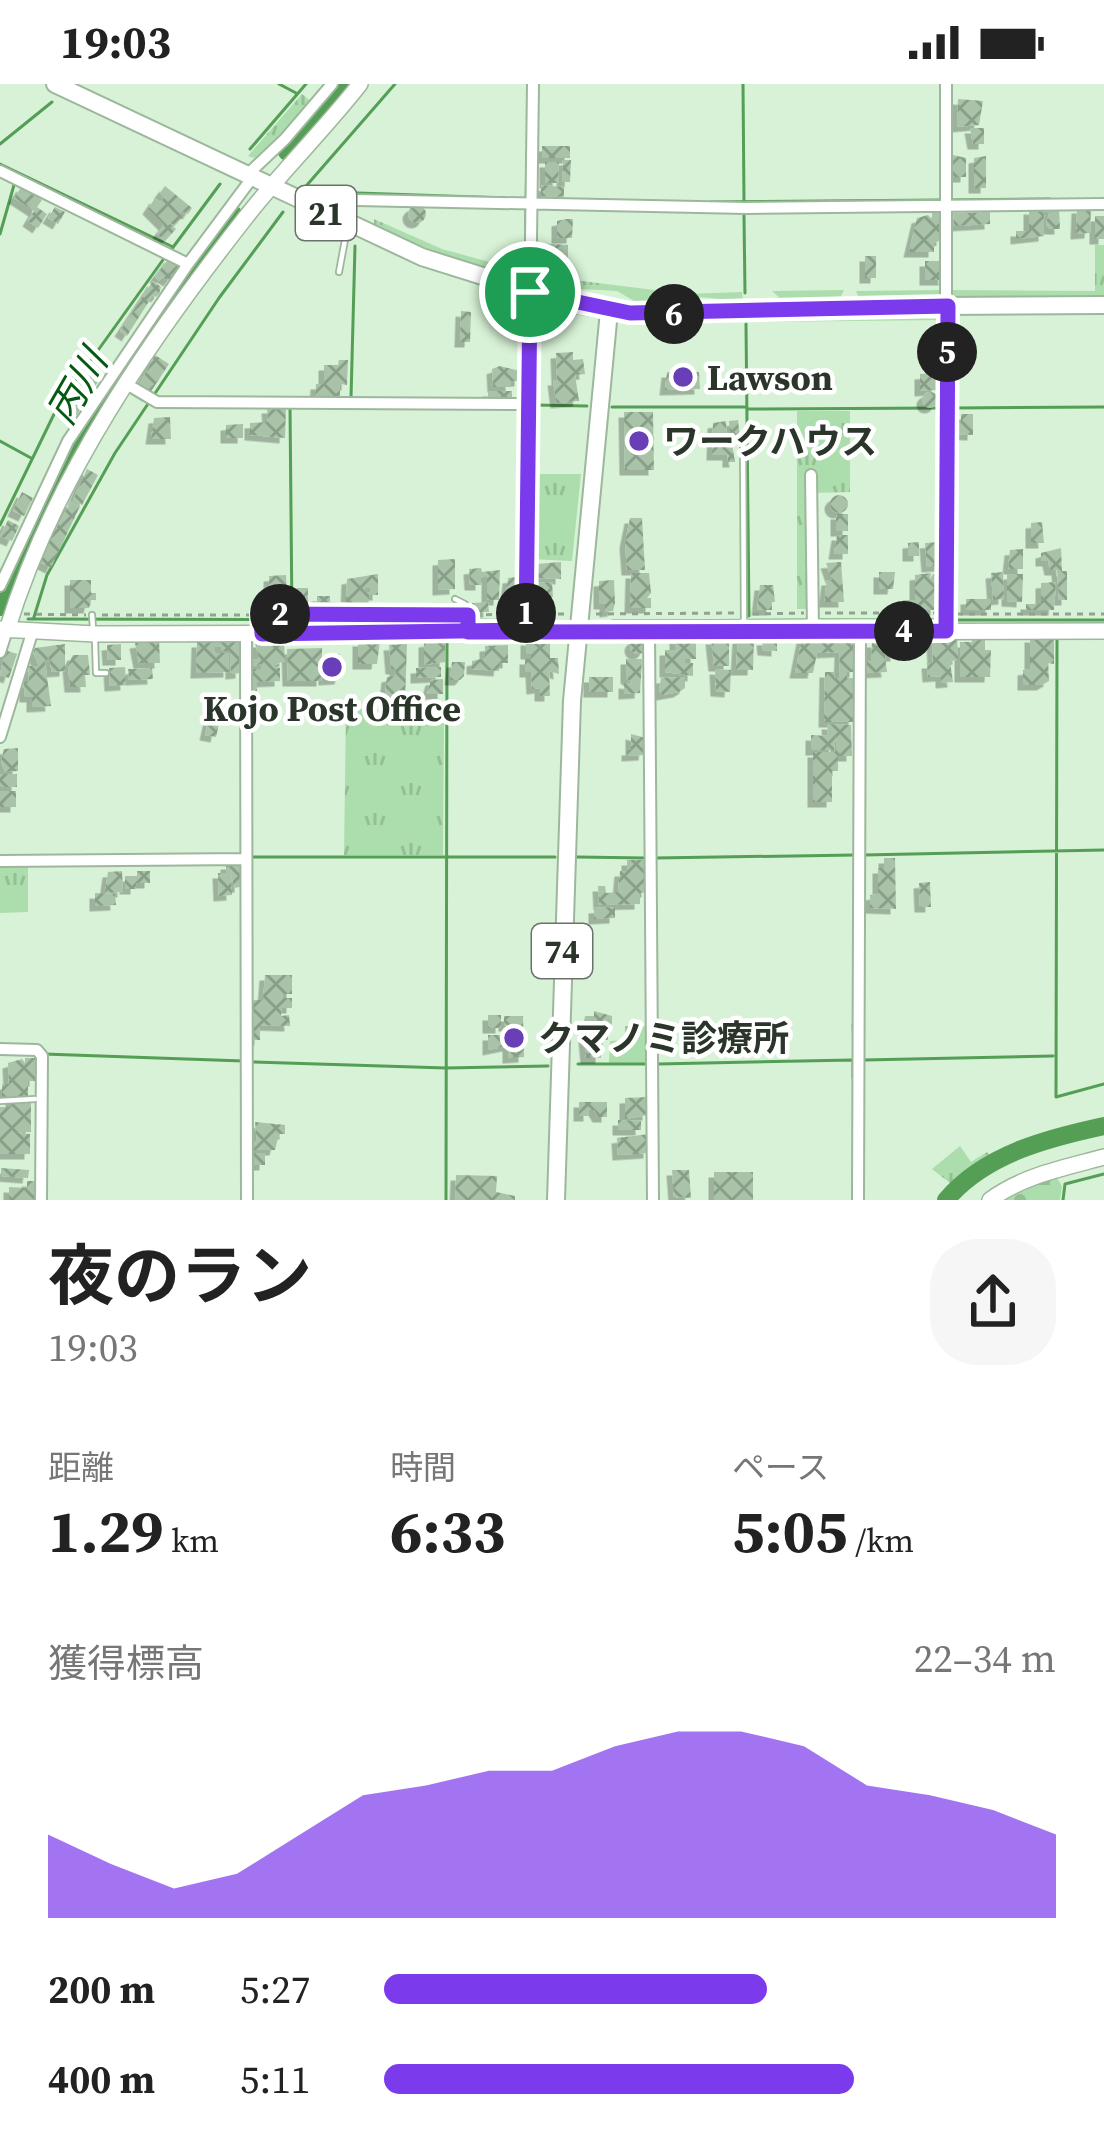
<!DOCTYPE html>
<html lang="ja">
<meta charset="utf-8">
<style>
body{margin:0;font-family:"Source Serif 4","Noto Sans JP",serif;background:#f6f6f6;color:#222;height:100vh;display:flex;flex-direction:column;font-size:45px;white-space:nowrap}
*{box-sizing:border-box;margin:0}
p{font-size:39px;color:#767676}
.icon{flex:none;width:66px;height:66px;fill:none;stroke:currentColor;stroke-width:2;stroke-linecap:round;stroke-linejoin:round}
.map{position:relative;height:1116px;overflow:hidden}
.side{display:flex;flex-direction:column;background:#fff;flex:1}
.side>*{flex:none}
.pin{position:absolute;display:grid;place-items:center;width:102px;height:102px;color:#fff;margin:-51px;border:6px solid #fff;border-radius:50%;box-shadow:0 3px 12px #0007}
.km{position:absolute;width:60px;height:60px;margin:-30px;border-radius:50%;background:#222;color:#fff;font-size:33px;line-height:60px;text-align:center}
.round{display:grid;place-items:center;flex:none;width:126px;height:126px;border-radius:48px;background:#f6f6f6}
.headline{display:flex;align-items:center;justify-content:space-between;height:204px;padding:0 48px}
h1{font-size:66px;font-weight:700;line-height:90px}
.figures{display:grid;grid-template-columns:repeat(3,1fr);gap:18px;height:204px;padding:12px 48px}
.figures div{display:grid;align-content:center}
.figures b{font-size:60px;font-weight:700}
.figures small{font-size:33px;font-weight:400}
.figures p{font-size:33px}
.chart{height:336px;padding:24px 48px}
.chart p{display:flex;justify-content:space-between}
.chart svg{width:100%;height:216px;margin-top:12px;fill:#7c3aed;opacity:.7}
ul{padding:0 48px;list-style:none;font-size:39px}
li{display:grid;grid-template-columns:192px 144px 1fr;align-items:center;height:90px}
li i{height:30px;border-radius:15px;background:#7c3aed}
.status{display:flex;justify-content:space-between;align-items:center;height:84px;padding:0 60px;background:#fff;direction:ltr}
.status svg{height:33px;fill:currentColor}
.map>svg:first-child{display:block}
.grass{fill:url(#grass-tufts)}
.cemetery{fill:url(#cemetery-stones)}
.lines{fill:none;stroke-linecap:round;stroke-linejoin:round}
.stream{stroke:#549e56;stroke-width:3}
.river{stroke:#549e56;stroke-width:18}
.building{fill:url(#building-cross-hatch);filter:url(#shadow)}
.lane-casing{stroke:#9db79c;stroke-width:8}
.street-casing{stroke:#9db79c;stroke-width:14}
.secondary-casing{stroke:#9db79c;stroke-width:18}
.primary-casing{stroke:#9db79c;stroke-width:20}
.path{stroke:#8fa38e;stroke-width:3;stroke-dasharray:6 6;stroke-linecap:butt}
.lane{stroke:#fff;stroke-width:4.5}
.street{stroke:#fff;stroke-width:10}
.secondary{stroke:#fff;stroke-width:15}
.primary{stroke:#fff;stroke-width:16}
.route-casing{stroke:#fff;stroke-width:24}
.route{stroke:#7c3aed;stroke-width:15}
.poi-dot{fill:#693fb8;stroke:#fff;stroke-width:4.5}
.labels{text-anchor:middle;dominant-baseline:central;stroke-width:9;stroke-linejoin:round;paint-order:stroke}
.shield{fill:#fff;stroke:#6b726b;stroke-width:3}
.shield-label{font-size:33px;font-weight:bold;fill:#2b362b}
.poi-label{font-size:36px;font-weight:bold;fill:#2b362b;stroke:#fff;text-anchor:start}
.water-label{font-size:39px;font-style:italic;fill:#035a13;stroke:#fff}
</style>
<div class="status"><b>19:03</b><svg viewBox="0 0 49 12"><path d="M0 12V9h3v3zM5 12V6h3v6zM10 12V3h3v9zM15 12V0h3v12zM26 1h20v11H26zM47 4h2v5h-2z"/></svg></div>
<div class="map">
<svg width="1104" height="1116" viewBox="0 0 1104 1116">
<defs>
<pattern id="grass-tufts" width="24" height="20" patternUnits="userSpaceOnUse" patternTransform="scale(3)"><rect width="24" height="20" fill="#acddac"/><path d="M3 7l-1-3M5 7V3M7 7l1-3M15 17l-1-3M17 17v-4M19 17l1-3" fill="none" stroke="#94be94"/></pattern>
<pattern id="cemetery-stones" width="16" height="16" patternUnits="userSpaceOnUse" patternTransform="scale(3)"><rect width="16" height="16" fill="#acddac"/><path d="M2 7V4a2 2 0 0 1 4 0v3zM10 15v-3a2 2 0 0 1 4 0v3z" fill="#94be94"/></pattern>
<pattern id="building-cross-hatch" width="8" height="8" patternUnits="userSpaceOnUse" patternTransform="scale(3)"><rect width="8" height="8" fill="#a9c3a9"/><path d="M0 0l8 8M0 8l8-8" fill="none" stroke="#8a9f8a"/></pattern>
<filter id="shadow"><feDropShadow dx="-5.5" dy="5.5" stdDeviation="0" flood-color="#0004"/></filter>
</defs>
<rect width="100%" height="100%" fill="#d7f2d6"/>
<!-- grass -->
<path class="grass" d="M302,10l11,9 -42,46 -17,9 -6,-2z
M374,135l68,30 80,22v9l-58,-17 -90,-36z
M1095,161h9v54l-152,-1 -1,-8 144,1z
M558,194l128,16 56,-2 1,9 -44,-4 -58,8 -24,-14 -53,-3z
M844,206l-5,10 -56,1 -11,-10z
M944,206v8l-84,2 -4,-9z
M940,228l4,8 -194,2v-7z
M797,327h53v81l-36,1 -5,116h-12z
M530,390h51l-9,87 -43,-2z
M411,610h13v26l20,1 -1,134h-99l2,-146h65z
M28,779v49l-28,1v-49z
M625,942h23l1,37h-40l1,-22 15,-1z
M960,1062l11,16 16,-10 4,5 -53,43 12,-17 -18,-14z"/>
<!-- cemetery -->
<path class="cemetery" d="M1055,1091l7,11 -2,14h-64z"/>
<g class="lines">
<!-- stream -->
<path class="stream" d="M279,0l17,9
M743,0l1,118
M0,60l52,-42
M250,65l56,-65
M0,80l171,82
M307,101l88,-101
M328,108l178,6
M951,116l99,-1
M711,118l231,-2
M744,131l1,78
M0,150l14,-49
M171,166l49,-66
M525,189l2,-121
M746,240l3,292
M351,314l4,-152
M523,316l1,-94
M534,321l53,1
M290,322l2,212
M612,323h133
M952,324l152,-1
M747,325l194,-1
M0,357l31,17
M0,441l58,-119 107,-149
M34,533l13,-42 68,-122 104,-155 64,-86
M28,535l490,1
M520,536l2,-213
M818,536h122
M950,536h154
M612,537l196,-1
M1057,556l-1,457 48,-13
M864,771l240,-5
M251,773h304
M577,773l69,1
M655,774l200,-3
M853,941l2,35
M44,970l199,7
M864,976l189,-4
M252,978l194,6 102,-2
M578,980h71
M658,980l195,-4v18
M446,1116l1,-562
M1063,1116l2,-16 39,-10"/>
<!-- river -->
<path class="river" d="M287,68l58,-68
M144,253l90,-122
M1,523l42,-100 69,-123
M946,1116c39,-46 102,-62 158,-74"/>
</g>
<!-- building -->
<path class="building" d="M958,15l25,2 -4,24 -22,2z
M970,44h14v16h-11z
M542,62h28v12h-28z
M953,71l13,3v19h-13z
M986,72v32h-12v-30z
M563,76h8l-1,22h-8z
M545,78h14l-1,21h-13z
M541,101l23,2v10l-23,-1z
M22,102l20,14 -5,7 10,7 -9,14 -10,-7 6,-10 -20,-13z
M165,102l27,22 -4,6 -11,-4 6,7 -8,8 -7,-3 8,7 -11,12 -8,-7 7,-9 -16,-16 7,-11 5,4 4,-4 -5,-4z
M1046,121l13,2 1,22h-10l-4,-5 4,-14z
M408 130a9 9 0 1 1 18 0a9 9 0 1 1-18 0Z
M55,123l10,5 -7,12 -10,-6z
M1077,124h14l-1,25 -14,1z
M1029,125l15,1v26l-28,3v-8h13z
M932,128h10v28l-8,3v9h-25l8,-34 11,-3 4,4z
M990,128v12l-36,2 -1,-13z
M1095,132h9v23h-9z
M566,135h7l-1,19h-15v-17z
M538,159l30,2v20l-31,-4z
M865,172h11v22h-11z
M170,173l11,8 -12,16 -7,-4 -3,4 -4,-4z
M925,177h18l1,19h-19z
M153,197l8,6 -2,7 -3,3 -3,-2 -26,41 -7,-5z
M461,227l10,1 -1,30h-10z
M927,255h16v13h-16z
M573,268v8l10,-1 2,15 -10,1 4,26 -23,2 -3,-23h4l-1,-27z
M155,271l14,9 -21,32 -11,-7z
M339,276h9l-1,25 -7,-1v13h-25l1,-13h8v-19h14z
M500,282l20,5v10h-9v6h-18l-1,-18z
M667,288h32l1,17 -35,1z
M936,289l1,17 -17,1v-17z
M88,290l10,8 -8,11 -10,-7z
M77,303l12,8 -15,24 -12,-10z
M488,307h24v10h-24z
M922 316a8 8 0 1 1 16 0a8 8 0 1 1-16 0Z
M267,324h19l-1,30 -35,-3v-12l18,-1z
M624,328h29l1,58h-29z
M961,330h12v21l-22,-1v-12h10z
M170,333l1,22h-20l3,-21z
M738,336l2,19 -10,3 -1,-21z
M726,337l1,24 5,-1 3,18h-7v-7h-16l1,-32z
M243,340v14h-17v-13z
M87,385l11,6 -16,30 -9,-5z
M22,408l11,6 -9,18 -11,-5z
M830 420a9 9 0 1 1 18 0a9 9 0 1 1-18 0Z
M71,417l9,5 -29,62 -10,-5v-6z
M836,430h12v17h-12z
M630,434h12l3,52h-18l-2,-27z
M8,436l11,6 -7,15 -12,-5z
M1042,438l2,21h-13v-20z
M837,451h11v19h-14z
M919,458v14h-11v-13z
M939,458l2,24 -14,1 -2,-24z
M1061,464l1,23h5v29h-8l-2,-30h-7l-2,-9h-7v-8z
M1023,465v20h-15l2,-19z
M455,475v30l-17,1v-30z
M561,478v17l-24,-1v-14z
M841,478l3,40h-20l3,-22h5l-6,-17z
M481,484l1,4 18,-2 -1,30h-12v-23h-6v8h-11l-1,-16z
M879,488h16l-2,17h-14z
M1003,488l1,27 -11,1 -2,-27z
M631,489h18l2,20 -4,5h4v10h-21z
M931,489l-1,6 3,-5h9v27h-6v9h-33v-10h12v-25z
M378,490v21h-8v-7h-6l1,4h5l-3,19 -50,1v-16h13v6l16,1 1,-24z
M1007,490h16l-1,28 -15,-1z
M286,491l1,24 -17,1 -1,-24z
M516,493v30l-11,1 3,-30z
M70,496h21v13h5v7h-5l-2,8h-19z
M614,496l1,23 -2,8 -8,1v-8h-6v-23z
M552,498l1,15h-14l-1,-14z
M1056,498l-2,28h-28v-6h15v-21z
M760,501h13l2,17h-3v8h-15z
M297,504h11v23h-11z
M966,515h25v11h-25z
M545,516l1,11 -15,1v-11z
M488,518l1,10h-17v-9z
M898,553h17v12l-17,1z
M939,553h18l1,22 -8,3 3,20 -12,1v-7l-13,1 -1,-14h6l-1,-23z
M1030,553l24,1v26l-6,-1 1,18 -7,4h-19v-15l7,-1z
M215,554l25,2 1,33 -10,1 -1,-23h-9v-4h-6v6h13l1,19 -33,1 1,-31h17z
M675,554l21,1v20h-11v4h8v13l-28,-4v-22h10z
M738,554h16l-1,32h-17z
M802,554h53v34h-8v6h9l-2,44h-30l1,-50h9v6h5l1,-26 -23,1 -4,20h-18z
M972,554h13v12h6l-1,27h-30v-35h12z
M630 562a8 8 0 1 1 16 0a8 8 0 1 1-16 0Z
M711,555h18v27h-15z
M159,556l1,23h-21l-4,-20z
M439,556l6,3v19l-21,3v-23z
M526,556l24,1v17h8l1,16 -10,-3 1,25h-10v-8l-8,1 -1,-17h-6v-13h6v-5h-5z
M762,556h15v11l-14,-1z
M358,557h22l-3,23h-19z
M255,558h29l1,19 -14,5 9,2v13l-23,1v9h-7l-1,-22h12v-5l-12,3v-8h10z
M872,558h23l1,14h-11l2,16 -22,1v-11l6,-1z
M65,560v27l-13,1 -3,-14 -4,4 6,44 -19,1v-10h-7l-1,-15h5l-1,-16h11l-6,-14 2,-4z
M121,560v16h-13l-1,-15z
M407,560l-2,57h-21l3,-24 9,-2 -1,-6h-4l-2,-24z
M508,561v18h-8l-1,8 -27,-2v-8l13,-3v-12z
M322,564v33h-34l-1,-32z
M5,566l12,4 -8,24 -9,-3z
M340,570v7h4l-4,18 -16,1v-25z
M73,571h15l2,20h-5l1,12h-16l-2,-22z
M626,575h16l-2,34 -16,1v-11l10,1 -8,-6z
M452,578h13l-1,14 -4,4h-10z
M125,583l1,18 -16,1 -1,-18z
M441,583v10l-25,1v-10z
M152,584l1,11 -24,1 -1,-11z
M715,585l16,1 -1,22 -14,-1z
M589,593h24v15h-24z
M685,593v11l-6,4 -17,3 -3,-4 2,-13z
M443,595v15h-16l4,-14z
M209,633l11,2 -4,18 -11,-2z
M827,640l24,1 1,31h-14v15h-6v31h-19v-50h23v-17l-2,15h-23v-15l17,1z
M631,650l15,4 -2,17 -17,1v-6h4z
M18,664v23l-13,1 -4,-11 3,-12z
M0,690h17v13h-17z
M0,707h16v16h-16z
M884,774h11l1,51 -26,-1v-13l8,-1v-26h6z
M627,776h19l1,32 -7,1v11l-41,1 -1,-19h7l1,7 12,-1 2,-21h7z
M226,780h14v23l-6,1 -3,-16 1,23 -13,1 -1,-23h8z
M122,787l1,21 -18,1 3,-21z
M137,787h13v12h-14v6h-11v-13h12z
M930,798l1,25h-11l-1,-24z
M95,809l20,1 1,11 -21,1z
M615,823v11l-21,1v-11z
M265,891h27v19h-10l1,4h9v10h-10l-1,8 8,-1 1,11 -30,-1v15h-10l2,-40h11z
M594,927l18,5v9h-4v15h-7v18h-15l-3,-31 2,-11h9z
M488,931h13v13h-13z
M504,932h19l1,41 -16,1v-12l-20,4v-15h12l1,6h3v-9h9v-6h-9z
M25,974h10v23h-7v15l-26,1v-13h7l-1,-21 14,-4 3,4z
M648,1013v18l-23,4v-21z
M11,1014h20v34h-15l14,2v20h-30v-47h11z
M579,1018h28v15h-9l-4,-7h-5v6h-10z
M618,1036l23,1v9h-23z
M255,1038l30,3v9h-6l-4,16h-22l-1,-9h5z
M649,1050v19l-31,2 -1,-17z
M252,1069h13v12h-13z
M1,1084l28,2 -1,8 -27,-2z
M672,1086h17l2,28 -17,-1z
M714,1088h39v28h-39z
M456,1091l41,1 -1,16 19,4v4h-60z
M27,1097h8v19h-26v-13l18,1z"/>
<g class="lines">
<defs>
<path id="lane" d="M339,188l8,-43
M743,362l1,180
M455,515l10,5 3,22
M92,531l1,13
M261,531l1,13
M95,556l1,33h10
M0,1017l35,-2"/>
<path id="street" d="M0,87l188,93
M247,91l38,-36 47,-55
M309,115l437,9 358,-4
M125,299l32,19 371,2
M811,391l2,156
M0,502l68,-145 120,-177 64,-86
M526,546l7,-546
M649,547l4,569
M946,547v-547
M246,550l1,566
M0,568l7,-22
M0,653l32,-104
M0,777l246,-2
M0,965l37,1 5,6 -1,144
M858,1116l2,-569"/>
<path id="secondary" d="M0,545l95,5 1009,-3
M7,546c47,-153 141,-288 239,-413 36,-46 78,-87 114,-133
M990,1116c34,-25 74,-32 114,-43"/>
<path id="primary" d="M55,0l367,173 146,46 52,9 40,2 132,-7 312,-2
M556,1116l16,-499 37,-390"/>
</defs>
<!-- lane casing -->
<use href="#lane" class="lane-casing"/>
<!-- street casing -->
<use href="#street" class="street-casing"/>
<!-- secondary casing -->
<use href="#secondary" class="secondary-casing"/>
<!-- primary casing -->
<use href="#primary" class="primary-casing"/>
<!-- path -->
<path class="path" d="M825,529h111
M24,530l62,1
M270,530l188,1
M534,530h32
M596,530l142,-1
M753,530l51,-1
M957,530h147
M102,531h152
M474,531l44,-1"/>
<!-- lane -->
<use href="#lane" class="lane"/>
<!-- street -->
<use href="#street" class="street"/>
<!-- secondary -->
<use href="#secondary" class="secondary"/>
<!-- primary -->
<use href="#primary" class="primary"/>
</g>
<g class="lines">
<defs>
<path id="route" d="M530,208l-4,338 -264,4 -1,-20 207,1v17l478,-1 2,-325 -318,7 -100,-21"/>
</defs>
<!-- route casing -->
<use href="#route" class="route-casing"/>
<!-- route -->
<use href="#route" class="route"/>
</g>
<!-- markers -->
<g class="poi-dot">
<circle cx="683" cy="293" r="12"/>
<circle cx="639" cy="357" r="12"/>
<circle cx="332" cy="583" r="12"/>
<circle cx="514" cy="954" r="12"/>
</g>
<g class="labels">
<!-- shield labels -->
<g class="shield">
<rect x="296" y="102" width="60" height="54" rx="9"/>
<rect x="532" y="840" width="60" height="54" rx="9"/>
</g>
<g class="shield-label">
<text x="326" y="129">21</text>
<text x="562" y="867">74</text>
</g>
<!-- poi labels -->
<g class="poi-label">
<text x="707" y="293">Lawson</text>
<text x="663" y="357">ワークハウス</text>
<text x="332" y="624" text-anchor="middle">Kojo Post Office</text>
<text x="538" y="954">クマノミ診療所</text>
</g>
<!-- water labels -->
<g class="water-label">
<text transform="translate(77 303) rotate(-60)">丙川</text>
</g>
</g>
</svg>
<div class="pin" style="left:530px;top:208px;background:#1e9e55"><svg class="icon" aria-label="arrive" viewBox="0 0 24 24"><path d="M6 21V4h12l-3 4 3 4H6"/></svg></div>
<b class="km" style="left:526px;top:529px">1</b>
<b class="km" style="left:280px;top:530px">2</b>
<b class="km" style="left:904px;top:547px">4</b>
<b class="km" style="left:947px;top:268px">5</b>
<b class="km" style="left:674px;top:230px">6</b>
</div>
<section class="side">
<div class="headline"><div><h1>夜のラン</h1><p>19:03</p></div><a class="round"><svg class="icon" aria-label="share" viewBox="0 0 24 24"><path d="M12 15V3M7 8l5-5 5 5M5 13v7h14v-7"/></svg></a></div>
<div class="figures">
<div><p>距離</p><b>1.29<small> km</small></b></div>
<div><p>時間</p><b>6:33</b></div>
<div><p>ペース</p><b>5:05<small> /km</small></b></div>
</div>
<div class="chart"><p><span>獲得標高</span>22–34 m</p>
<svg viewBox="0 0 160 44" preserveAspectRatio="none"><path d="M0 44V27L10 33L20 38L30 35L40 27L50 19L60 17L70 14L80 14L90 9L100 6L110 6L120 9L130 17L140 19L150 22L160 27V44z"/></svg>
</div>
<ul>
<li><b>200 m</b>5:27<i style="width:57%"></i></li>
<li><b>400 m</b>5:11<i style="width:70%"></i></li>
</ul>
</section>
